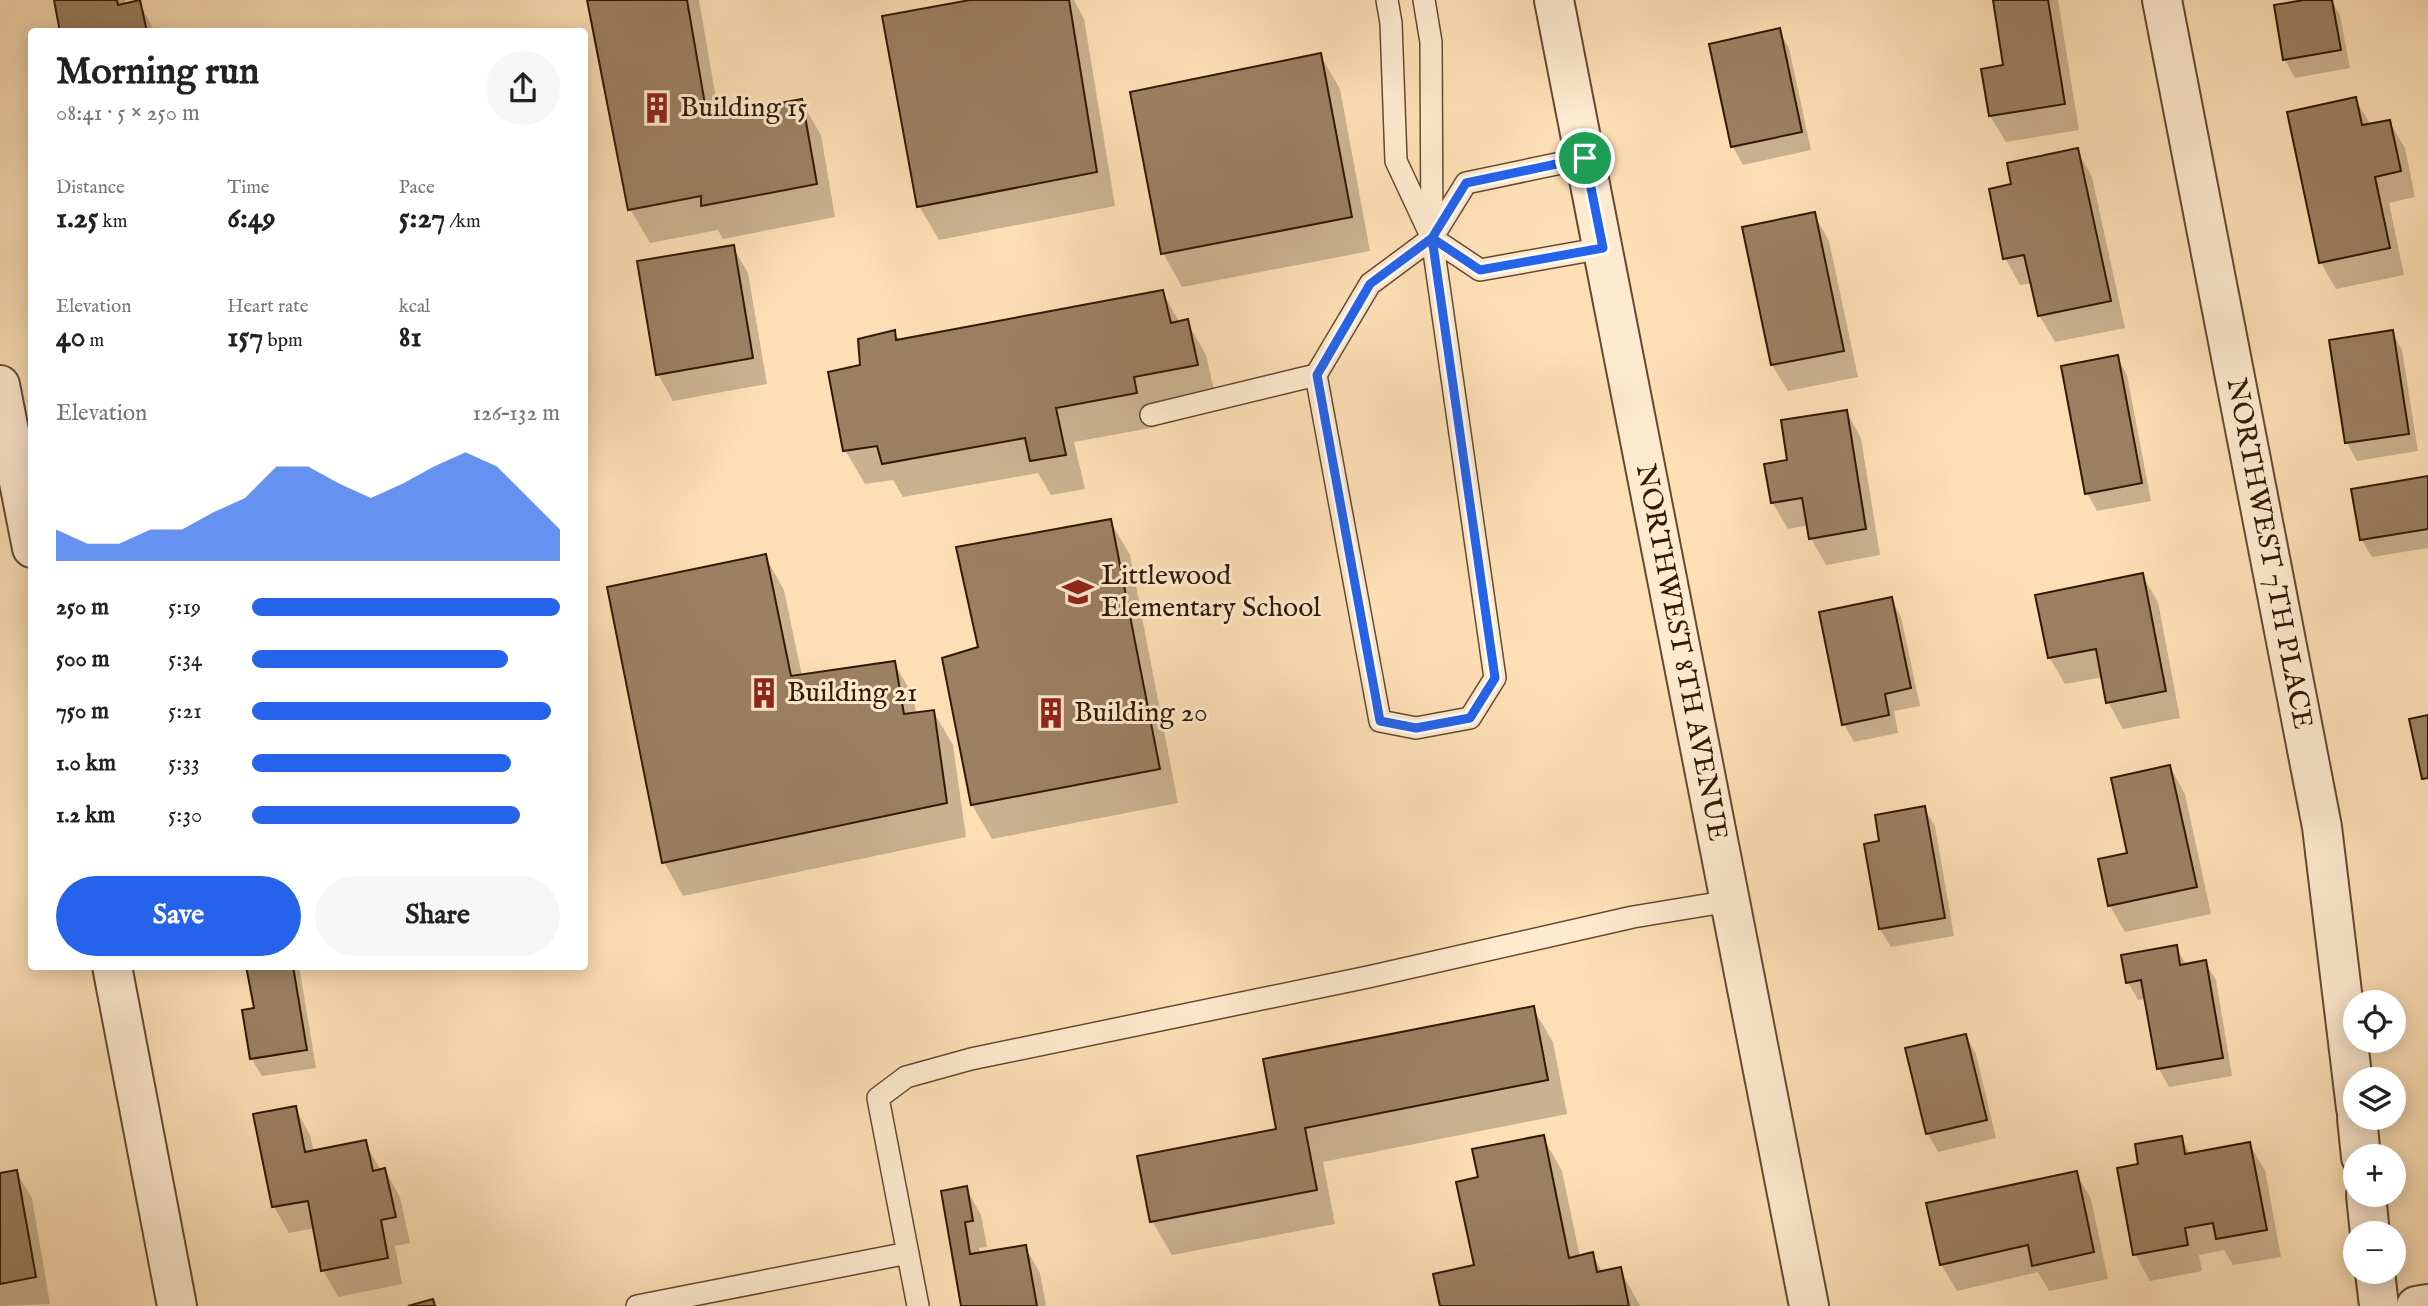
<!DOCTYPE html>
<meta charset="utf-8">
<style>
body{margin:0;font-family:"IM FELL English",serif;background:#f6f6f6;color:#222;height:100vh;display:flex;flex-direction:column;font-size:26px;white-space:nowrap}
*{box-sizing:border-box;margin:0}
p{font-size:23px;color:#767676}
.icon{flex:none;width:38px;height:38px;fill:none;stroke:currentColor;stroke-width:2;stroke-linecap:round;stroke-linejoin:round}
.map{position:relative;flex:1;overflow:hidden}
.side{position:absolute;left:28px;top:28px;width:560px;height:942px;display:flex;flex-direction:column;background:#fff;border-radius:7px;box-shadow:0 4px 18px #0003}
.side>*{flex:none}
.tools{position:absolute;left:2343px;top:990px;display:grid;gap:14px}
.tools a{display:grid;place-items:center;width:63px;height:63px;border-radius:50%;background:#fff;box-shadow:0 4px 18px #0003;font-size:35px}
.pin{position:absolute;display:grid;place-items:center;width:60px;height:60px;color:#fff;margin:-30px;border:4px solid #fff;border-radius:50%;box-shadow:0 2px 7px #0007}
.round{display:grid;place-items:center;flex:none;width:74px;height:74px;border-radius:37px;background:#f6f6f6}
.summary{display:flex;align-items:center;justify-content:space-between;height:119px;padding:0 28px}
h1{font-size:38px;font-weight:700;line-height:52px}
.metrics{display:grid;grid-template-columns:repeat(3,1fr);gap:10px;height:119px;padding:7px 28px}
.metrics div{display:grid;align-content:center}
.metrics b{font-size:30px;font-weight:700}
.metrics small{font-size:19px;font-weight:400}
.metrics p{font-size:19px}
.chart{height:196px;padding:14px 28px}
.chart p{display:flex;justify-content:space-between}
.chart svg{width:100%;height:126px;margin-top:7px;fill:#2563eb;opacity:.7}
.cta{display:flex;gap:14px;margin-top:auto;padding:14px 28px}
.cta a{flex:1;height:80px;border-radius:42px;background:#2563eb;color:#fff;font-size:28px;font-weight:700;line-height:80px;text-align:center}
.cta a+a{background:#f6f6f6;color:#222}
ul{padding:0 28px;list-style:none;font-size:23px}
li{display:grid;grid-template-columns:112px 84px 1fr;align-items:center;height:52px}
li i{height:18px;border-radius:9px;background:#2563eb}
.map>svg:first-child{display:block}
.shadow{fill:#0003}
.building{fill:#9b8061;stroke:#311905;stroke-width:2}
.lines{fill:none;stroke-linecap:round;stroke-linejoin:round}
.service-casing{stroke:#644a31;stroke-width:24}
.minor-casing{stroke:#644a31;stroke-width:42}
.tertiary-casing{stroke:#644a31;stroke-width:42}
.service{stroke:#feeacf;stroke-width:21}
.minor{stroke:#feeacf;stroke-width:38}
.tertiary{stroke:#feeacf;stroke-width:38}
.route-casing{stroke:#fff;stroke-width:14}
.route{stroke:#2563eb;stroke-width:9}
.labels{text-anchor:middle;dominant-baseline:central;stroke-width:6;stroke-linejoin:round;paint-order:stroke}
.poi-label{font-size:28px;fill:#311905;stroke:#feeacf;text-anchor:start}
.street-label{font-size:28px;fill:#311905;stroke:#feeacf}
</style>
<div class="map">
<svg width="2428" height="1306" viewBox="0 0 2428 1306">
<rect width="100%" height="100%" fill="#fddfb5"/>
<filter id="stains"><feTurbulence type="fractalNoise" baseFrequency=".00286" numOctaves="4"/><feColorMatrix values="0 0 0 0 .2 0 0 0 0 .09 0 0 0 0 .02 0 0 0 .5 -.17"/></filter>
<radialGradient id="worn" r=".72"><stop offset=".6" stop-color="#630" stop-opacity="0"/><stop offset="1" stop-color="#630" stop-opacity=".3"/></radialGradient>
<!-- shadow -->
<path class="shadow" d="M56,0h69l1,5 13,-3 16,30h-93z
M589,0h110l20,116 82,-15 20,34 14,82 -112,22 -5,-9 -68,13 -20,-34z
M980,0h94l10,19 31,187 -176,34 -20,-34z
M1995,0h63l21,130 -73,12 -16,-26 15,-50z
M2315,0h16l9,15 10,53 -55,10 -10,-18 -9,-53z
M1779,30l10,18 22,102 -68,15 -10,-18 -22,-102z
M1320,55l20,34 30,162 -188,36 -19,-34z
M2355,99l16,26 18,-3 16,26 10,49 -26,6 15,72 -68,14 -15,-26 -32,-150z
M2077,150l15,27 33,151 -70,14 -16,-27 -7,-32 -12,2 -15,-27 8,-73z
M1814,214l15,27 29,136 -70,14 -16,-26 -28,-137z
M733,247l15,26 19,111 -94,17 -15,-27z
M1162,292l18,31 7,-2 19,34 10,44 -64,12 4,16 -82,15 11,47 -34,6 -13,-22 -135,24 -10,-17 -28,4 -20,-34 17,-84 32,-34 6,9z
M2392,332l10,18 16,101 -61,10 -10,-18 -16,-102z
M2117,357l10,18 24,126 -54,10 -10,-18z
M1846,411l15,27 19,117 -54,10 -15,-27 -2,-13 -21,4 -16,-27 17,-41z
M2428,478v70l-56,9 -11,-18z
M1110,521l20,34 48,248 -186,36 -20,-34 -28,-146 36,-10z
M765,556l19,34 18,86 92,-13 20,34 2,17 17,-3 20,34 13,92 -283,59 -19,-34z
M2142,575l16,27 22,116 -57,11 -15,-27 -5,-25 -38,7 -16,-27z
M1891,599l10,18 19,89 -26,5 4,22 -44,9 -10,-18z
M2170,767l15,27 26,120 -86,18 -15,-26z
M1924,808l11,18 19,110 -63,11 -11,-18z
M2176,947l11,19 18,-4 11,18 16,96 -63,11 -10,-18 -13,-70 -8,1 -10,-18z
M248,966h51l17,102 -54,8 -11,-18 5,-48z
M1533,1008l20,34 14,72 -244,48 12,62 -163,31 -20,-34 126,-91z
M1966,1036l10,18 20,84 -58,14 -10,-18 -20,-85z
M295,1108l15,27 4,17 51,-10 16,29 4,-1 15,27 10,46 -15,3 7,38 -64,13 -15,-27 -8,-42 -26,5 -15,-26 -19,-91z
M1543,1137l19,34 18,86 12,-3 11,19 17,-4 20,37h-198l34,-39z
M2181,1138l9,16 59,-10 16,26 16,87 -48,8 -9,-15 -25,5 3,16 -52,10 -15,-27z
M16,1172l16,26 18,106 -50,2v-132z
M2076,1173l15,26 17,80 -59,12 -11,-19 -81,19 -16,-27z
M966,1188l15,27 6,32 -8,1 1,7 45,-8 15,26 6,33h-83z"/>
<!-- building -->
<path class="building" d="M54,0h63l1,5 22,-5 7,32h-87z
M587,0h100l20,116 95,-17 15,85 -116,22v-10l-73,14z
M970,0h99l28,172 -180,35 -35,-191z
M1993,0h55l17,104 -76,12 -8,-47 22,-4z
M2304,0h28l9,50 -58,10 -9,-55z
M1780,28l22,104 -71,15 -22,-103z
M1321,53l31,164 -191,37 -31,-162z
M2356,97l6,28 28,-5 11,51 -26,6 15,71 -71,15 -32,-151z
M2078,148l33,153 -73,15 -14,-61 -21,4 -14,-70 22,-5 -4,-21z
M1815,212l29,139 -73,14 -29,-138z
M734,245l19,113 -97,17 -19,-114z
M1163,290l8,33 17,-4 10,46 -64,12 3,16 -81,15 10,47 -36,6 -5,-23 -143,26 -5,-18 -34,5 -15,-79 32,-7 -2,-26 37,-9 1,10z
M2393,330l16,104 -64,9 -16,-103z
M2118,355l24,128 -57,11 -24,-128z
M1847,410l19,119 -57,10 -7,-41 -31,5 -7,-39 23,-4 -6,-40z
M2428,476v53l-68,11 -9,-51z
M1111,519l49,250 -189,36 -29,-147 36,-11 -22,-100z
M766,554l25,122 104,-15 9,53 30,-4 13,93 -285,60 -55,-276z
M2143,573l23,118 -60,12 -10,-54 -48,9 -13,-63z
M1892,597l19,91 -26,6 4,21 -47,10 -23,-113z
M2428,715v63l-6,1 -13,-60z
M2170,765l27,122 -89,19 -10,-47 29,-6 -16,-75z
M1925,806l20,112 -66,11 -15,-85 15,-3 -4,-26z
M2177,945l3,20 26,-5 17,98 -66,11 -16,-89 -15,3 -5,-28z
M246,966h47l14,84 -57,9 -8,-49 12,-2z
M1534,1006l14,74 -243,48 12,62 -167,32 -13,-66 139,-27 -13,-70z
M1966,1034l21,86 -61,14 -21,-86z
M296,1106l9,46 61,-12 7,31 12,-3 11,49 -15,3 7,38 -67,13 -13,-70 -36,6 -19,-93z
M1544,1135l25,123 24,-6 4,20 24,-5 8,39h-189l-7,-32 41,-9 -18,-83 22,-5 -6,-28z
M2182,1136l3,18 65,-12 17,88 -51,9 -3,-16 -28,5 3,17 -55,10 -16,-87 21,-4 -3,-20z
M17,1170l19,107 -36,7v-111z
M2077,1171l17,81 -62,14 -4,-21 -88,20 -14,-62z
M967,1186l6,35 -8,1 5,32 56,-9 11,61h-76l-20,-115z
M433,1299l2,7h-27z"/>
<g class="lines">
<defs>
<path id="service" d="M1387,0l4,23 5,138 36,77 48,32 123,-22
M1316,375l64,346 36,7 54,-10 25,-40 -63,-440 -1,-196 -7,-42
M1151,415l165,-40 54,-91 62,-46 34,-55 119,-25
M637,1306l271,-53
M918,1306l-40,-208 28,-21 65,-18 397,-82 265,-60 97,-16"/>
<g id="minor">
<path id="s1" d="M2162,0l160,827 34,281"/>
<path d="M0,385l32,163"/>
<path d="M112,966l65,340"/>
<path d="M2357,1118l4,39"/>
<path d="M2366,1195l4,39"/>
<path d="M2375,1272l4,34"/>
<path d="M2416,1306l12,-2"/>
</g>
<g id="tertiary">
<path id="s2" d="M1554,0l255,1306"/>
</g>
</defs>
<!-- service casing -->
<use href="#service" class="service-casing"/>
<!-- minor casing -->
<use href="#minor" class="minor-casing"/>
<!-- tertiary casing -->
<use href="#tertiary" class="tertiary-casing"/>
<!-- service -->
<use href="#service" class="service"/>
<!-- minor -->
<use href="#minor" class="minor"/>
<!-- tertiary -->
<use href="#tertiary" class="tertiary"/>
</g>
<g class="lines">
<defs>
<path id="route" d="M1585,158l-119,25 -34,55 63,440 -25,40 -54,10 -36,-7 -63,-346 53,-91 62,-46 48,32 123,-22 -18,-90"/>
</defs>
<!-- route casing -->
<use href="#route" class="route-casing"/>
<!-- route -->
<use href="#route" class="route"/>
</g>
<!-- icons -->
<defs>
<symbol id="building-bare" viewBox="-9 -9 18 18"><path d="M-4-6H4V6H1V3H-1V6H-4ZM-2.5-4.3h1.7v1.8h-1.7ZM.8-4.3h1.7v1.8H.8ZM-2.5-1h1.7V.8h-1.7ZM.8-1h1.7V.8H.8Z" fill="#8f2418" stroke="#feeacf" stroke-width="2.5" paint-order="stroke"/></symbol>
<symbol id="school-bare" viewBox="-9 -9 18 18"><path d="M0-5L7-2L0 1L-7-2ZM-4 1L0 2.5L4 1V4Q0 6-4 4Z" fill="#8f2418" stroke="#feeacf" stroke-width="2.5" paint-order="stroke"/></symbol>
</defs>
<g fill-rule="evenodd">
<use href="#building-bare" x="635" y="86" width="44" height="44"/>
<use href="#school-bare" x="1056" y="570" width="44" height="44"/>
<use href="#building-bare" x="742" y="671" width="44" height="44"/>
<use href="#building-bare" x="1029" y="691" width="44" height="44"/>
</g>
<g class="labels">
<!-- poi labels -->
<g class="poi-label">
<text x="680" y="108">Building 15</text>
<text x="1101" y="576">Littlewood<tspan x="1101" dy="32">Elementary School</tspan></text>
<text x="787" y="693">Building 21</text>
<text x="1074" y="713">Building 20</text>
</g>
<!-- street labels -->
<g class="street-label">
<text stroke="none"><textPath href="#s1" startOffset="564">NORTHWEST 7TH PLACE</textPath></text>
<text stroke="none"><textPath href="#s2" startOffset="665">NORTHWEST 8TH AVENUE</textPath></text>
</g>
</g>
<rect width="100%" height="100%" filter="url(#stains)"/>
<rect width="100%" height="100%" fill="url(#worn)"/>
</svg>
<div class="tools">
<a><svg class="icon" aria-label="locate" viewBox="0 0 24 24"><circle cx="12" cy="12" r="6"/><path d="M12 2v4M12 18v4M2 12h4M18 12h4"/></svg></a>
<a><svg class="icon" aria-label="layers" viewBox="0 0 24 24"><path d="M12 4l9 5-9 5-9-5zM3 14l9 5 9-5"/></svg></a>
<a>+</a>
<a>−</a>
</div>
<div class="pin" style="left:1585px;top:158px;background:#1e9e55"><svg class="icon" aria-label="arrive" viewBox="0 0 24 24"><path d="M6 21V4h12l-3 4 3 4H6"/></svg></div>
<section class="side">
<div class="summary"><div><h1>Morning run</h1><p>08:41 · 5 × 250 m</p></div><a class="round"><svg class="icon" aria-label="share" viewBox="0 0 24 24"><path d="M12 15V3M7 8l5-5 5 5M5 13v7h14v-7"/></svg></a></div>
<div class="metrics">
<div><p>Distance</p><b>1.25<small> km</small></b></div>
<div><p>Time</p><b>6:49</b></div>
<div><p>Pace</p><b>5:27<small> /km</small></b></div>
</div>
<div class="metrics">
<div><p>Elevation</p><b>40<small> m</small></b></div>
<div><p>Heart rate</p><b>157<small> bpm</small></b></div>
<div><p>kcal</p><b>81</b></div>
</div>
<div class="chart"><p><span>Elevation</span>126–132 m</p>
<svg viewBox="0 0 160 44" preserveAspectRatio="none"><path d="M0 44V33L10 38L20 38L30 33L40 33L50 27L60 22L70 11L80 11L90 17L100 22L110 17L120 11L130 6L140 11L150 22L160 33V44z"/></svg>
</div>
<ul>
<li><b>250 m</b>5:19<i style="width:100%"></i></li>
<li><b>500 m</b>5:34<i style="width:83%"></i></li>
<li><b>750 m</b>5:21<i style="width:97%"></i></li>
<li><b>1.0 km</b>5:33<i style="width:84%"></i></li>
<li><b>1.2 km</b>5:30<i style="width:87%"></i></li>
</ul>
<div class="cta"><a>Save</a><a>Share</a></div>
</section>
</div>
